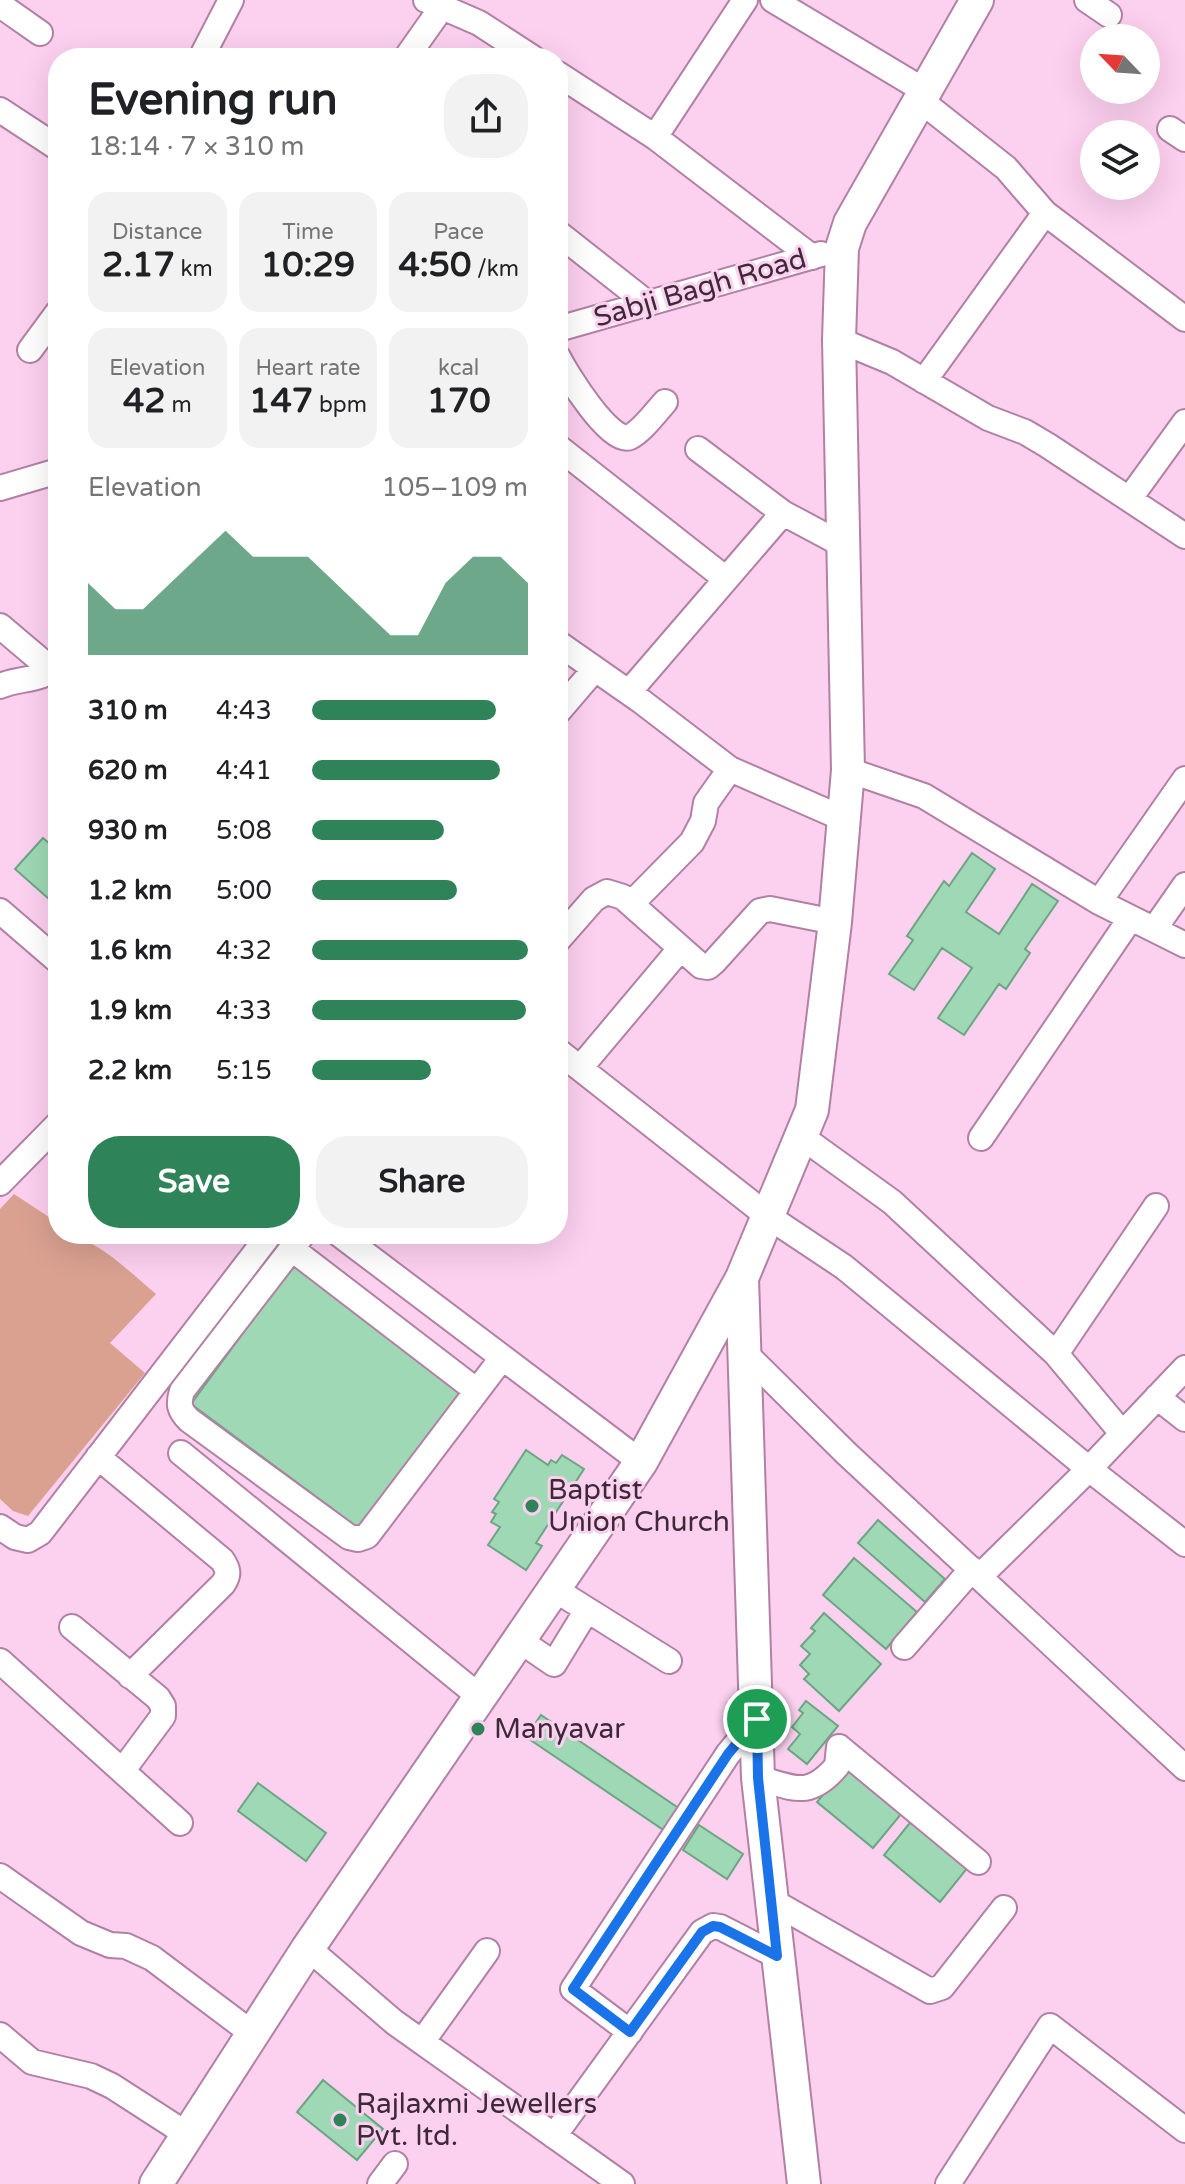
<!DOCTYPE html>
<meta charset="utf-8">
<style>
body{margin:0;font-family:"Varela Round",sans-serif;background:#f2f2f2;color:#202124;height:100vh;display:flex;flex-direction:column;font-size:30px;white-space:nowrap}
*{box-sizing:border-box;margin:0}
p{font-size:26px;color:#757577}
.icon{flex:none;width:44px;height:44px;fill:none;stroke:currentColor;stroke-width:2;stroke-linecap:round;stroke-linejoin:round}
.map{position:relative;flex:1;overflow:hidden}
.panel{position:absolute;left:48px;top:48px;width:520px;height:1196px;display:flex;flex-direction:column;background:#fff;border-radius:32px;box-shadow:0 8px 32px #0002}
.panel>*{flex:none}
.needle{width:52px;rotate:295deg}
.fabs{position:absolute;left:1080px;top:24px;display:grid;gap:16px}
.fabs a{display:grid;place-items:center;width:80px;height:80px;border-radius:50%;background:#fff;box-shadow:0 8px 32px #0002;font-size:40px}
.pin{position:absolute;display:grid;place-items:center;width:68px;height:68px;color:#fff;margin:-34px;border:4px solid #fff;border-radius:50%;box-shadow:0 2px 8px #0007}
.round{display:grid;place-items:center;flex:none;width:84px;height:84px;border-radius:32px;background:#f2f2f2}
.summary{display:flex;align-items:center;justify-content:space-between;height:136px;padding:0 40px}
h1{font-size:44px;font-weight:700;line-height:60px}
.figures{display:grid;grid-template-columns:repeat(3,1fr);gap:12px;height:136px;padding:8px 40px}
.figures div{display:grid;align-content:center;border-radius:20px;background:#f2f2f2;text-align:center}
.figures b{font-size:34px;font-weight:700}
.figures small{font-size:22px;font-weight:400}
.figures p{font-size:22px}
.chart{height:224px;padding:16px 40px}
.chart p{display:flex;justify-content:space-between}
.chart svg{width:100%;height:144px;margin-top:8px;fill:#2e8458;opacity:.7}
.primary-button{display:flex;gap:16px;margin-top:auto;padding:16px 40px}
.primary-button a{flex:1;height:92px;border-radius:32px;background:#2e8458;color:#fff;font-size:32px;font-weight:700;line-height:92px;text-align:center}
.primary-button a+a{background:#f2f2f2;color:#202124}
ul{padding:0 40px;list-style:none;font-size:26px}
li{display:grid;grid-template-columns:128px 96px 1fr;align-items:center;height:60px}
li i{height:20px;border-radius:10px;background:#2e8458}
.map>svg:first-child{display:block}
.green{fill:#daa191}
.building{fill:#9ed8b4;stroke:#6ca583;stroke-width:2}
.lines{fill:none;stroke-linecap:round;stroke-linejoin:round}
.minor-casing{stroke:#b280a4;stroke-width:28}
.major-casing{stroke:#b280a4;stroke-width:36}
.minor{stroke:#fff;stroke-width:24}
.major{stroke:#fff;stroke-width:32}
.route-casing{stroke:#fff;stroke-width:16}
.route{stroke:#1a73e8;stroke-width:10}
.poi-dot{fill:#2e8458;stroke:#fcd0ef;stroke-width:3}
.labels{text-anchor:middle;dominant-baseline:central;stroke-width:6;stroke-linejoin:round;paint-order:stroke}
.street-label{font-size:28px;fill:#3d2938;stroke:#fcd0ef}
.poi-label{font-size:28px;fill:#3d2938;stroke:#fcd0ef;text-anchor:start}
</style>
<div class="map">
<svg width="1185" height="2184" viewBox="0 0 1185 2184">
<rect width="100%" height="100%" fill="#fcd0ef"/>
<!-- green -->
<path class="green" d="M14,1194l44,29v11c36,0 71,38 98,60l-46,49 35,30 -117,143 -15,-5 -13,-12v-290z"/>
<!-- building -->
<path class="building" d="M43,838l15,13v56l-43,-38z
M972,853l23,16 -29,43 33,22 33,-50 26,17 -33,48 5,4 -24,36 -7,-5 -35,51 -26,-17 34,-50 -30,-20 -28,42 -25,-16 24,-34 -6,-4 37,-55 5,5z
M295,1262l170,126 -104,142 -170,-126z
M526,1450l22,15 3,-5 5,3 6,-8 22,14 -48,74 6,3 -16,24 -38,-25 12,-18 -9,-5 5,-8 -4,-2 7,-10 -5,-3z
M878,1520l67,59 -20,23 -67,-59z
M854,1558l63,54 -31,37 -63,-54z
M824,1613l57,51 -42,47 -35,-32 5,-5 -9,-9 10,-11 -9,-8 14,-15 -4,-3z
M806,1701l32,25 -31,38 -19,-15 12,-15 -8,-7 11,-14 -4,-3z
M541,1715l139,94 -15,22 -139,-94z
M851,1761l56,46 -34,41 -56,-46z
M258,1783l68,50 -20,28 -68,-50z
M917,1814l56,47 -33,41 -56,-47z
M699,1825l44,29 -16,25 -44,-29z
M323,2080l60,49 -26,31 -60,-48z"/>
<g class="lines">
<defs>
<path id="minor" d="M426,0l53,23 54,35
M773,0l152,91
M1087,0l22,15
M0,5l40,28
M201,58l30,-58
M406,58l36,-51
M558,74l97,63 157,120
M920,100l86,68 39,45 140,106
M0,110l58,38
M1170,129l15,10
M655,137l90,-137
M558,233l89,70
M558,329l263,-75
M839,340l53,22 96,56 37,14 22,13 138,91
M30,350l28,-38
M558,357c8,16 52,88 72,80 12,-6 26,-25 35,-35
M924,381l121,-168
M558,447l168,132
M698,449l85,64 60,32
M0,488l58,-17
M1130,498l55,-76
M0,626l52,44
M558,643l83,58 89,68 114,50
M0,686c21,-9 41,-4 58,-21
M629,692l154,-179
M558,712l36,-42
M848,770l76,26 175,106 86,43
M1099,902l86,-123
M631,904l61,-62 11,-21 3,-18 24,-34
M0,911l58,50
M1155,928l30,-43
M558,940l36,-41 13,-7 16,5 78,69 7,1 6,-5 46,-51 10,-2 65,13
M558,1051l211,166 75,50 245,202 -109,107
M580,1068l100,-119
M802,1137l90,65 164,152 66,79
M981,1138l149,-219
M0,1183l58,-59
M303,1234l-121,157c-4,13 -3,19 7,29l160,117 9,2 9,-3 135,-178
M339,1234l302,228
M292,1249l185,142
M745,1353l102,101 338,314
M1056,1354l100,-148
M1185,1368l-96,101 96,75
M1157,1397l28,22
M181,1453l299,244
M98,1457l124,103c7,10 7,15 1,24l-93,92
M0,1527l15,10 13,3 12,-7 230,-299
M554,1589l115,72
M72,1627l86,71 5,8v10l-40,54
M519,1640l35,24 33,-54
M904,1647l68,-78
M0,1661l180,162
M839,1747l139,115
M758,1778c36,10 51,21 79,-12l2,-19
M0,1876l81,57 29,12 16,1 26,12 101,76
M772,1901l158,90 12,-4 62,-79
M308,1948l86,74 228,162
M630,2032l-57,-43 155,-235 29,-35
M0,2035l32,27 59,14 21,10 76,49
M422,2042l65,-91
M554,2136l148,-204 11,-6 7,1 57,29
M380,2184l15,-20
M948,2184l102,-158 135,104"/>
<path id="major" d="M742,1278l16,500 46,406
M156,2184l152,-236 333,-486 101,-184 70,-168 23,-188 13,-152 -9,-430 3,-92 8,-25 127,-223"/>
</defs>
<!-- minor casing -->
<use href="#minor" class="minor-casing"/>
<!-- major casing -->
<use href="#major" class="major-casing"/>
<!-- minor -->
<use href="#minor" class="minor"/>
<!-- major -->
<use href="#major" class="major"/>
</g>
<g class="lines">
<defs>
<path id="route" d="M757,1719l1,59 19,178 -57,-29 -7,-1 -11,6 -72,100 -57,-43 155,-235z"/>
</defs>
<!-- route casing -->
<use href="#route" class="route-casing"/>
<!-- route -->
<use href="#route" class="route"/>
</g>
<!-- markers -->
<g class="poi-dot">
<circle cx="532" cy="1506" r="8"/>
<circle cx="478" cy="1729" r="8"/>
<circle cx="340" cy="2120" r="8"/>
</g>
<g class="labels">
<!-- street labels -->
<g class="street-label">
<text transform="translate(700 288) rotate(-16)">Sabji Bagh Road</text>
</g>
<!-- poi labels -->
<g class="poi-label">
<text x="548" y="1490">Baptist<tspan x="548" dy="32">Union Church</tspan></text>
<text x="494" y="1729">Manyavar</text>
<text x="356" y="2104">Rajlaxmi Jewellers<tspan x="356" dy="32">Pvt. ltd.</tspan></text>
</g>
</g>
</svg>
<div class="fabs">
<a><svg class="needle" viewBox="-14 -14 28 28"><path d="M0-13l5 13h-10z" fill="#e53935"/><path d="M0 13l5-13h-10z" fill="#757577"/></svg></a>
<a><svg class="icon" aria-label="layers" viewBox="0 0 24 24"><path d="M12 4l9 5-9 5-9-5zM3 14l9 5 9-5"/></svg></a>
</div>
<div class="pin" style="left:757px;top:1719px;background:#1e9e55"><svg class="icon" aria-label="arrive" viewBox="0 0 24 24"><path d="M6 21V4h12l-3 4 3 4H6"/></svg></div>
<section class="panel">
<div class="summary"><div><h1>Evening run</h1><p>18:14 · 7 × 310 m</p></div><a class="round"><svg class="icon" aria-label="share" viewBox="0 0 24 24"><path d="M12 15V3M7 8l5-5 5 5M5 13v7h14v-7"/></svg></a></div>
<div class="figures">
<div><p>Distance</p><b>2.17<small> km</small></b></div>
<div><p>Time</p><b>10:29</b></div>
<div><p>Pace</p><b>4:50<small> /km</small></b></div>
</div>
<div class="figures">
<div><p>Elevation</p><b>42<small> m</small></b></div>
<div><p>Heart rate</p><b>147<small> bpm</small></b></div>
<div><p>kcal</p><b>170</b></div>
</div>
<div class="chart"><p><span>Elevation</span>105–109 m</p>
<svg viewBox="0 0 160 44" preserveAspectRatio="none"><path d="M0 44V22L10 30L20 30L30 22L40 14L50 6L60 14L70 14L80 14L90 22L100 30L110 38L120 38L130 22L140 14L150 14L160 22V44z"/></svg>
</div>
<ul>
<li><b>310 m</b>4:43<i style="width:85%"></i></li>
<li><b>620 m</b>4:41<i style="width:87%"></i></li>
<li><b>930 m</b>5:08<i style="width:61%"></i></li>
<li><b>1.2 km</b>5:00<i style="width:67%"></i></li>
<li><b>1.6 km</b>4:32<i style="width:100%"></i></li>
<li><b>1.9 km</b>4:33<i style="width:99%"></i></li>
<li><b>2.2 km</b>5:15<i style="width:55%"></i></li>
</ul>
<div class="primary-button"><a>Save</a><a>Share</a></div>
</section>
</div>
